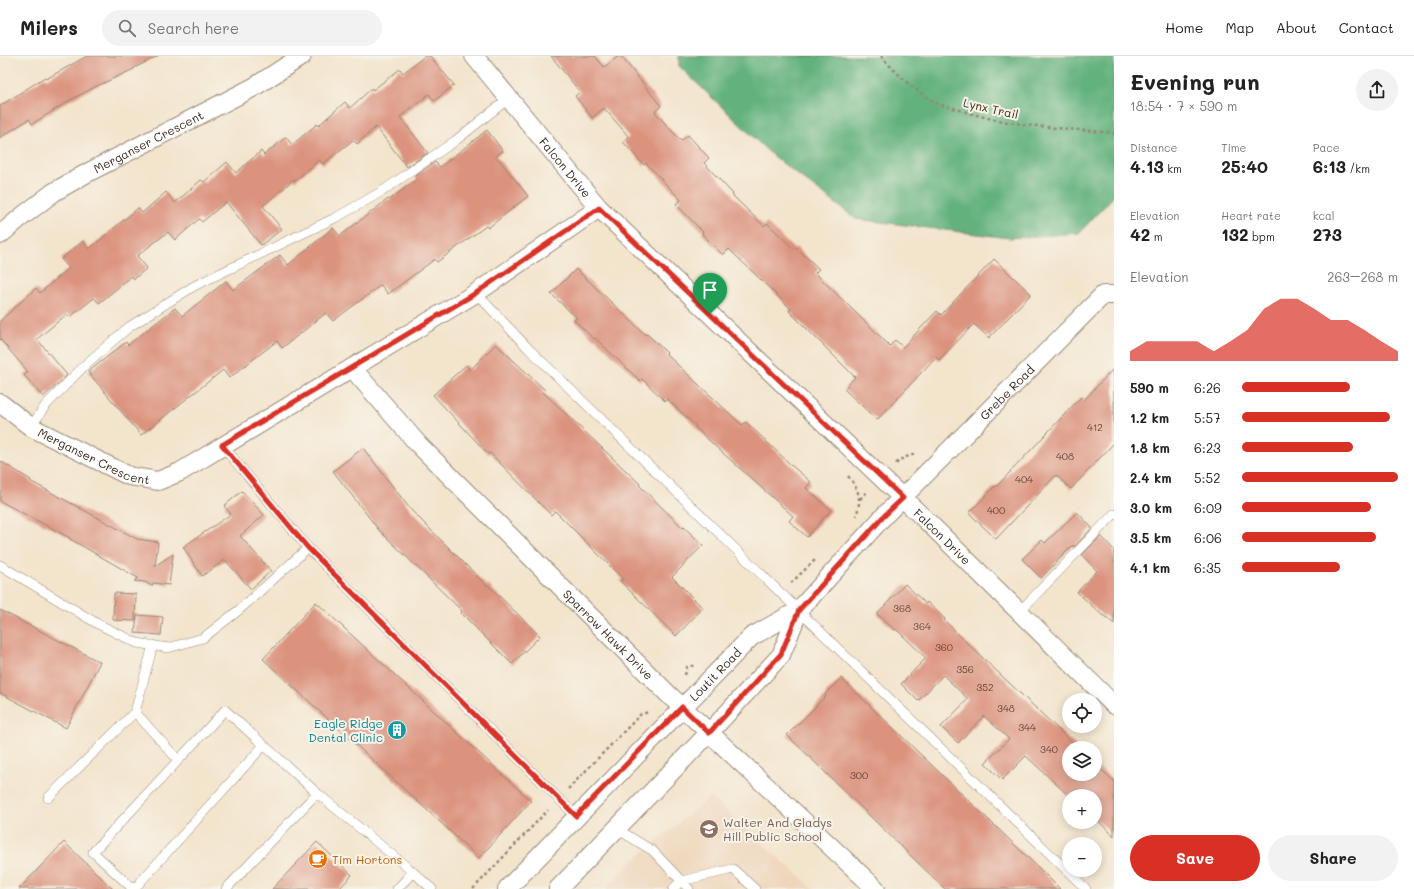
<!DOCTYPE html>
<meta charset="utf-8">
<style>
body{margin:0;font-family:Mali,sans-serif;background:#f2f2f2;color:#222;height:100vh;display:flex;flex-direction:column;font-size:15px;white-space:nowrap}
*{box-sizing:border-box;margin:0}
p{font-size:13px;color:#767676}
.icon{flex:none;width:22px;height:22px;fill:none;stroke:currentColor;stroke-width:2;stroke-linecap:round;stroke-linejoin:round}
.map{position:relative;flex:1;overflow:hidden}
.side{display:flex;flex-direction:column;background:#fff;width:300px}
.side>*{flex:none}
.tools{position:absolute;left:1062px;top:637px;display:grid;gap:8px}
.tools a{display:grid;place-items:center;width:40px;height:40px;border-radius:50%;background:#fff;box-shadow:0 2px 10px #0003;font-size:20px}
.pin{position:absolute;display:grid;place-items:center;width:34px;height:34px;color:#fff;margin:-41px -17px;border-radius:50% 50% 50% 0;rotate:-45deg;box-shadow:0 0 4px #0007}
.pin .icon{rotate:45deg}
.round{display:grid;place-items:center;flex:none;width:42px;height:42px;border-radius:21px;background:#f2f2f2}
.head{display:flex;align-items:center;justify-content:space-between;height:68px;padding:0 16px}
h1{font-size:22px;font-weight:800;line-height:30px}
.stats{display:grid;grid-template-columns:repeat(3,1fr);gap:6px;height:68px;padding:4px 16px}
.stats div{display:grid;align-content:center}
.stats b{font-size:17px;font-weight:800}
.stats small{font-size:11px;font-weight:400}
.stats p{font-size:11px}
.chart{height:112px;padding:8px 16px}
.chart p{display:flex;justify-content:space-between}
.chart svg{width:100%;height:72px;margin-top:4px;fill:#d93025;opacity:.7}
.button{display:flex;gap:8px;margin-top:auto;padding:8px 16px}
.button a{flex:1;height:46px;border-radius:24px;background:#d93025;color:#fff;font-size:16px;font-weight:800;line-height:46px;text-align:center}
.button a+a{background:#f2f2f2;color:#222}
ul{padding:0 16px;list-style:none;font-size:13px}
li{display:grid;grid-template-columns:64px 48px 1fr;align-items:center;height:30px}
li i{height:10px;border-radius:5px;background:#d93025}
header{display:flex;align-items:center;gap:24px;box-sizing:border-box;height:56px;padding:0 20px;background:#fff;border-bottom:1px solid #e0e0e0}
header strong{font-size:19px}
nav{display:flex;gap:22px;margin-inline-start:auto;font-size:14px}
.search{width:280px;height:36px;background:#f2f2f2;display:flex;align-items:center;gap:10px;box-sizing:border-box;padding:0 14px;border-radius:22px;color:#767676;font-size:15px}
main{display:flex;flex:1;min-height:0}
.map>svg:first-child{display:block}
.built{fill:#efd6bb}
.forest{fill:#63b27d;stroke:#4f6e4e}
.building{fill:#db937e}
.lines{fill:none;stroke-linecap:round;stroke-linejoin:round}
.lane-casing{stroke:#978775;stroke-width:10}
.street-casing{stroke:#978775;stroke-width:20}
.path{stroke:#978775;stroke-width:2.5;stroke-dasharray:3 3;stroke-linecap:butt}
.lane{stroke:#fff;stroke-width:9}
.street{stroke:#fff;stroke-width:18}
.route-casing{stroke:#fff;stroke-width:8}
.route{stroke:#d93025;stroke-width:5}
.labels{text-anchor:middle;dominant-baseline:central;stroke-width:4;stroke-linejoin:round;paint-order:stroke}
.number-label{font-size:10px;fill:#634436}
.street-label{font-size:12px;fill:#3b2a1e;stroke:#f7f3e8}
.culture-label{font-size:12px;fill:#0d838f;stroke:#f7f3e8;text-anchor:end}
.education-label{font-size:12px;fill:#785e54;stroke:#f7f3e8;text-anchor:start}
.food-label{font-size:12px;fill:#c56008;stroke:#f7f3e8;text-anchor:start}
</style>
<header>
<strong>Milers</strong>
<div class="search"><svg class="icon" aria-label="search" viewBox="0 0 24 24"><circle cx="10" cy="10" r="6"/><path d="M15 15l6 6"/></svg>Search here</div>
<nav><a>Home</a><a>Map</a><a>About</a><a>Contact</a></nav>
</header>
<main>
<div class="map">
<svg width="1114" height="833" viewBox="0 0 1114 833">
<rect width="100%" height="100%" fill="#f7f3e8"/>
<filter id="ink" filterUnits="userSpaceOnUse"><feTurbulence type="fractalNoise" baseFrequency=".025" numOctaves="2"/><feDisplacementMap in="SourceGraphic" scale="8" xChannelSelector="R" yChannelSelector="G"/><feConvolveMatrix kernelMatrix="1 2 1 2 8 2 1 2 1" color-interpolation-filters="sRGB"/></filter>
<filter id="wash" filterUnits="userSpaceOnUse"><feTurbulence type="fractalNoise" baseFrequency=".012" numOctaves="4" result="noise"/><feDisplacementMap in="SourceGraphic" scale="16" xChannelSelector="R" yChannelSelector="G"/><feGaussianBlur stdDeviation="0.9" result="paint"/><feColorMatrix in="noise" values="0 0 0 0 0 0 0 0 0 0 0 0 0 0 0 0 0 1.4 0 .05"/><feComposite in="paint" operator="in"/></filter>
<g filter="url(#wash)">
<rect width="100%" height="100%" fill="#f3e4cc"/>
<!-- built -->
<path class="built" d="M710,741l104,92h-209l28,-28z"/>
<!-- forest -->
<path class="forest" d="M679,0h435v140l-35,37 -69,5 -154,-19 -84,-64 -93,-89z"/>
<g id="blocks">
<!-- building -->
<path class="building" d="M87,0h71l-24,12v1l-39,18 -23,12 -40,25 -3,-5 -29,19v-32l45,-29 1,2z
M425,0h5l24,29 -20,16 -5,-7 -29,23 28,36 -21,14 -31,-40 -19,17 -4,-4 -30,24 -4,-4 -24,21 -1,-2 -31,27 19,23 -21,16 -35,-43 -24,20 -3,-3 -24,21 -7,-8 -31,24 10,12 -13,11 -2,-3 -33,27 -5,-5 -24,19 -3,-3 -30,25 30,36 -10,10 -14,12 -19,-22 4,-3 -28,-33v-18l36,-33 4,5 29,-25 -8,-9 22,-18 6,8 49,-41 4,5 24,-21 9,11 26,-23 3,2 23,-20 9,11 25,-22 3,4 22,-18 6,8 25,-21 1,2 27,-24 5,6 22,-20 1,2 27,-21 3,4z
M551,0h44l9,11 15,-11h2l40,50 -6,6 26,29 7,-6 21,23 -5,5 29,31 -1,1 32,31 3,-3 27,26 2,-2 23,22 -4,4 75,73 5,-6 8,7 34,-36 4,4 53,-56 37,35 -42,44 -15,-14 -35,36 -3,-3 -59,63 -33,-31 11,-12 -66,-66 2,-2 -62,-60 -6,6 -21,-21 1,-2 -27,-28 5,-4 -35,-37 -2,2 -21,-23 6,-5 -25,-29 -12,10 -17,-22 5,-4z
M487,74l16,21 -7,5 32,40 -40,32 -2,-2 -49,36 -2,-3 -47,35 -7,-9 -48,36 -7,-8 -44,35 -5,-7 -48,37 -6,-8 -82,65 -53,-63 38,-30 2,3 47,-37 7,8 44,-35 7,9 47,-35 8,10 45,-37 7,8 48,-37 1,1 28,-21 -2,-3 20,-14 5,5z
M576,213l70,66 1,-1 20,19 -1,1 76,71 4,-3 45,43 20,17 -5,6 25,22 -24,27 -18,-16 4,-5 -78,-70 -20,-19 1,-1 -29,-27 -2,2 -23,-22 -2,2 -45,-43 -1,1 -20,-19 3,-2 -26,-24z
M496,288l49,46 -2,2 42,40 55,52 -1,1 44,43 1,-1 19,18 -31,32 31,31 -27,28 -56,-55 3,-2 -68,-68 -4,4 -61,-62 -2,1 -55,-59 33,-30 4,5z
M1114,312v75l-43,46 -15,-14 -60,64 -27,-26 26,-27 1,1 85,-90 3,3z
M363,392l48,62 76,76 1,-1 52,51 -28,28 -51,-51 1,-2 -84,-82 -45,-58z
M0,405l31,19 -1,1 107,58 21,3 -3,24 18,-12 -4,31 -16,-2 -1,3 -7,-4 -11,-1 4,-3 -68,-39v-1l-70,-37z
M242,435l22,24 -24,21 31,35 -20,18 -26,-29 -23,16 -19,-29 48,-33 -7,-8z
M1077,456l15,16 -18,19 -1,-2 -32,33 -19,-19 20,-19 3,3z
M1101,480l13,14v74l-10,-9 -1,1 -26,-24 20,-21 -15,-16z
M905,528l21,20 1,-2 18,17 -1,1 22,22 112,106h-9v26h26v-10l19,17v55l-19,-18v-22h-26l-43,-40 -24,24 -17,-17 24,-24 -25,-23 -26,27 -17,-16 27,-28 -25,-24 -25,26 -17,-17 25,-26 -30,-29 -1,1 -18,-16z
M114,537l22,1 -1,27 -22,-1z
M316,546l215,199 -52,57 -216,-199z
M0,554l100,52 -34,66 -66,-35z
M137,559l26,2 -2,18 -26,-2z
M841,622l202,194 17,17h-115l-158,-154 39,-39 -1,-2z
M64,786l49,47h-94z
M317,786l35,33 -13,14h-67z"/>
</g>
</g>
<g filter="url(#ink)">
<use href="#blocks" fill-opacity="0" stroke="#978775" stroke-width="1"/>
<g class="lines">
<defs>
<path id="lane" d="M476,237l51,54 559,542
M31,371l14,-21 42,-43 42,-36 65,-41 143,-69 44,-25 74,-51 53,-42
M222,389l86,103 268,268
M0,509l98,59 39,19 31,5 35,-10 36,-28 69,-62
M1020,555l94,-97
M153,589l-18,67 43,48
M48,742l87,-86
M617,773l36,22 36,38
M133,833l-40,-37 132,-142 92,83 96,79 19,17
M134,833l130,-144
M226,833l91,-96
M397,833l16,-17
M673,833l8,-8 52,-12 22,20"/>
<g id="street">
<path id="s1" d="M474,0l125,152 333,318 182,179"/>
<path id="s2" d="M0,179l20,-17 34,-26 33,-19 167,-86 48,-31"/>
<path id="s3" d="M352,312l66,76 249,249 209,196"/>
<path id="s4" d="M0,347l31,24 98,49 29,5 22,-9 296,-179 123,-85"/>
<path id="s5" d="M507,833l244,-252 48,-27 84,-93 220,-222h11"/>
<path d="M558,833l151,-156 72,-78 18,-45"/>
</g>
</defs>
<!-- lane casing -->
<use href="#lane" class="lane-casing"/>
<!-- street casing -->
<use href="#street" class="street-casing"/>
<!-- path -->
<path class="path" d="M881,0c16,18 35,36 56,47 8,4 18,5 26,8 49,16 100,17 151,22
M896,408c8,-9 12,-6 21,-11
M848,420c11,13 14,23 8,40
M860,443l8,-8
M791,527l24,-23
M685,619l2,-8 8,-2
M568,733l73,-75 8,-2
M473,833l75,-79"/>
<!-- lane -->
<use href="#lane" class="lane"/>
<!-- street -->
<use href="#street" class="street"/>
</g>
</g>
<g class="lines" filter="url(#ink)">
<defs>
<path id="route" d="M599,152l304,290 -20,19 -84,93 -18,44 -72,79 -27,-26 -106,109 -268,-268 -86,-103 254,-152z"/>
</defs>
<!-- route casing -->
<use href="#route" class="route-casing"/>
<!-- route -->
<use href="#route" class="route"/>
</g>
<!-- icons -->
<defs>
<symbol id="building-disc" viewBox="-11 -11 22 22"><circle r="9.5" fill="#0f9aa8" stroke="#f7f3e8"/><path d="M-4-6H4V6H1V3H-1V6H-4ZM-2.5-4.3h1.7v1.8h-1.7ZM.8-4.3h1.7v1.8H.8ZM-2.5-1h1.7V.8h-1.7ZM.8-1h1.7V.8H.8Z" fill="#fff"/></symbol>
<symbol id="school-disc" viewBox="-11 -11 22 22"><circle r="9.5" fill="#8d6e63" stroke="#f7f3e8"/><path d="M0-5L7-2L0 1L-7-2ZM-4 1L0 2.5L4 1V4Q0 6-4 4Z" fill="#fff"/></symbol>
<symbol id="cafe-disc" viewBox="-11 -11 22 22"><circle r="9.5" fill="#e8710a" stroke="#f7f3e8"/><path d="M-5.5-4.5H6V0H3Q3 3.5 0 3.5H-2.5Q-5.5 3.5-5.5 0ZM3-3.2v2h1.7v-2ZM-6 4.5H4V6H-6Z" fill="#fff"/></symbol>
</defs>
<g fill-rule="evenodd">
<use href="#building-disc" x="386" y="663" width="22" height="22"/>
<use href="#school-disc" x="698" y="762" width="22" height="22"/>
<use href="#cafe-disc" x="307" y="792" width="22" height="22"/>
</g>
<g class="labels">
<!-- number labels -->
<g class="number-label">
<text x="1095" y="371">412</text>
<text x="1065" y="400">408</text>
<text x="1024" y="423">404</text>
<text x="996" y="454">400</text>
<text x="902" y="552">368</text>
<text x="922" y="570">364</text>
<text x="944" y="591">360</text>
<text x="965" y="613">356</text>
<text x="985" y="631">352</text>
<text x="1006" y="652">348</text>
<text x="1027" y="671">344</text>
<text x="1049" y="693">340</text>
<text x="859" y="719">300</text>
</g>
<!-- street labels -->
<g class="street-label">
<text transform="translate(991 52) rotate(13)">Lynx Trail</text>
<text stroke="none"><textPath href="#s2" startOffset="176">Merganser Crescent</textPath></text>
<text stroke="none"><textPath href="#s1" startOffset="144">Falcon Drive</textPath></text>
<text stroke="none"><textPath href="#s5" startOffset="707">Grebe Road</textPath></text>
<text stroke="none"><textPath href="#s4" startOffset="109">Merganser Crescent</textPath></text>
<text stroke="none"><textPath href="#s1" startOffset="672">Falcon Drive</textPath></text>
<text stroke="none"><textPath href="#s3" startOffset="370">Sparrow Hawk Drive</textPath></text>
<text stroke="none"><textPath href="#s5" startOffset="299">Loutit Road</textPath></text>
</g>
<!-- culture labels -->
<g class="culture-label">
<text x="383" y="667">Eagle Ridge<tspan x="383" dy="14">Dental Clinic</tspan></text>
</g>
<!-- education labels -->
<g class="education-label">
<text x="723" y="766">Walter And Gladys<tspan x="723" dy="14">Hill Public School</tspan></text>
</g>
<!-- food labels -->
<g class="food-label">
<text x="332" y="803">Tim Hortons</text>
</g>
</g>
</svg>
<div class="tools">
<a><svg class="icon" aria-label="locate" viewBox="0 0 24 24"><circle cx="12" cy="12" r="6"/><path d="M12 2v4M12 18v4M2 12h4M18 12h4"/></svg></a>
<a><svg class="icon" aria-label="layers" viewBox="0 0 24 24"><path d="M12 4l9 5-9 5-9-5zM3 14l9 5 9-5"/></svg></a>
<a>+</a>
<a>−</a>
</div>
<div class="pin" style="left:710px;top:258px;background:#1e9e55"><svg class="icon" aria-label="arrive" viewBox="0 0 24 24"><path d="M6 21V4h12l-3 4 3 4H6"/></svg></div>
</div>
<section class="side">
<div class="head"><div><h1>Evening run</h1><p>18:54 · 7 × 590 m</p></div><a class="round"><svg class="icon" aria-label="share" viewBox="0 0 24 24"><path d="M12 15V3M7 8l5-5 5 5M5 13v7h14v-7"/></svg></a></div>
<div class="stats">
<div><p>Distance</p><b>4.13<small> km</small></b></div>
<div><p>Time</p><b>25:40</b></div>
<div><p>Pace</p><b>6:13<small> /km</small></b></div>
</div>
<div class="stats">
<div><p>Elevation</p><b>42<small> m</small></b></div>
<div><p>Heart rate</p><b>132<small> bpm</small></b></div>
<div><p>kcal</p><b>273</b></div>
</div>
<div class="chart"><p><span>Elevation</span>263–268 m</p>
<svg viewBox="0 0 160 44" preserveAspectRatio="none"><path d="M0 44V38L10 32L20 32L30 32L40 32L50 38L60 32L70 25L80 12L90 6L100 6L110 12L120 19L130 19L140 25L150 32L160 38V44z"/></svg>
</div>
<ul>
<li><b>590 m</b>6:26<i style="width:69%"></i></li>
<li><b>1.2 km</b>5:57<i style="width:95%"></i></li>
<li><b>1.8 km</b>6:23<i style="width:71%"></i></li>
<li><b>2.4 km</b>5:52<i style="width:100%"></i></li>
<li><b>3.0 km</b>6:09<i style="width:83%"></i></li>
<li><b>3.5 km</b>6:06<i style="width:86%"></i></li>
<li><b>4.1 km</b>6:35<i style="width:63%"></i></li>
</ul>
<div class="button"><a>Save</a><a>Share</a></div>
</section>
</main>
